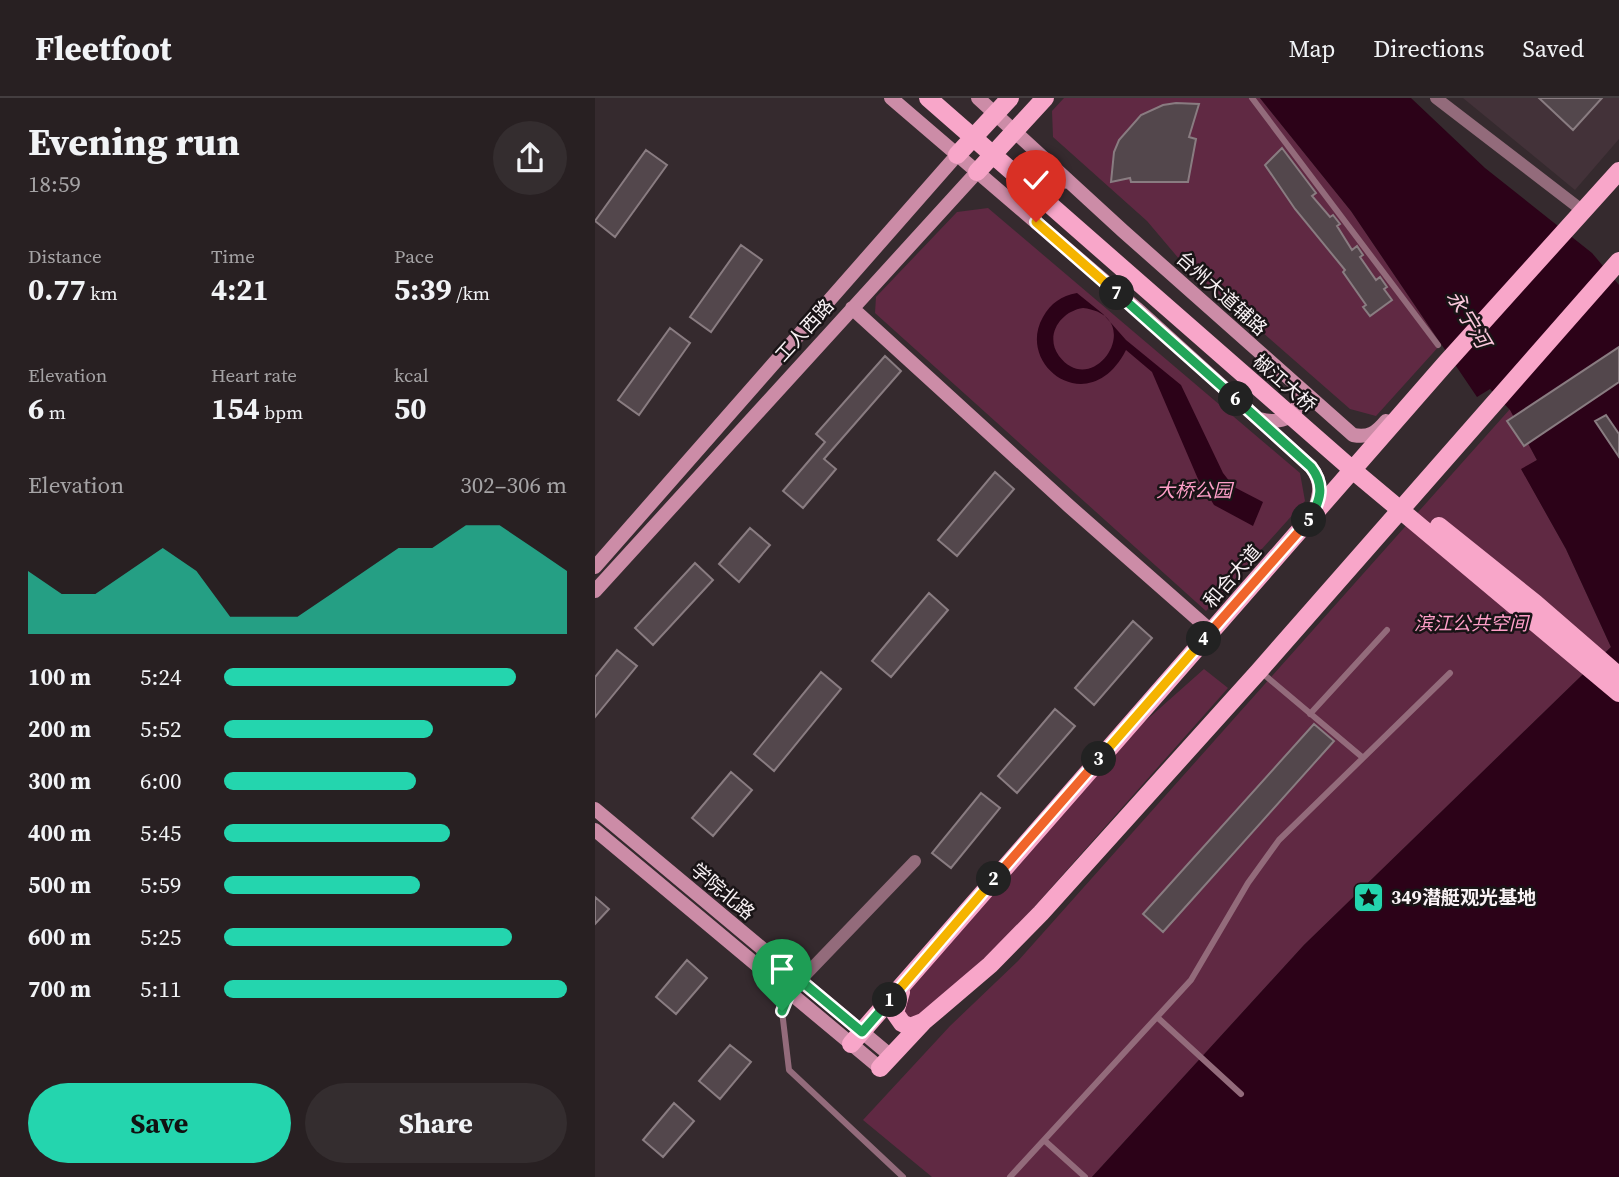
<!DOCTYPE html>
<meta charset="utf-8">
<style>
body{margin:0;font-family:"Source Serif 4","Noto Sans SC",serif;background:#342d2f;color:#f1f3f6;height:100vh;display:flex;flex-direction:column;font-size:26px;white-space:nowrap}
*{box-sizing:border-box;margin:0}
p{font-size:23px;color:#a5a3a5}
.icon{flex:none;width:38px;height:38px;fill:none;stroke:currentColor;stroke-width:2;stroke-linecap:round;stroke-linejoin:round}
.map{position:relative;flex:1;overflow:hidden}
.side{display:flex;flex-direction:column;background:#282022;width:595px}
.side>*{flex:none}
.pin{position:absolute;display:grid;place-items:center;width:60px;height:60px;color:#fff;margin:-72px -30px;border-radius:50% 50% 50% 0;rotate:-45deg;box-shadow:0 0 7px #0007}
.pin .icon{rotate:45deg}
.km{position:absolute;width:35px;height:35px;margin:-18px;border-radius:50%;background:#222;color:#fff;font-size:19px;line-height:35px;text-align:center}
.round{display:grid;place-items:center;flex:none;width:74px;height:74px;border-radius:37px;background:#342d2f}
.head{display:flex;align-items:center;justify-content:space-between;height:119px;padding:0 28px}
h1{font-size:38px;font-weight:700;line-height:52px}
.stats{display:grid;grid-template-columns:repeat(3,1fr);gap:10px;height:119px;padding:7px 28px}
.stats div{display:grid;align-content:center}
.stats b{font-size:30px;font-weight:700}
.stats small{font-size:19px;font-weight:400}
.stats p{font-size:19px}
.chart{height:196px;padding:14px 28px}
.chart p{display:flex;justify-content:space-between}
.chart svg{width:100%;height:126px;margin-top:7px;fill:#24d5ae;opacity:.7}
.cta{display:flex;gap:14px;margin-top:auto;padding:14px 28px}
.cta a{flex:1;height:80px;border-radius:42px;background:#24d5ae;color:#111;font-size:28px;font-weight:700;line-height:80px;text-align:center}
.cta a+a{background:#342d2f;color:#f1f3f6}
ul{padding:0 28px;list-style:none;font-size:23px}
li{display:grid;grid-template-columns:112px 84px 1fr;align-items:center;height:52px}
li i{height:18px;border-radius:9px;background:#24d5ae}
header{display:flex;align-items:center;gap:42px;box-sizing:border-box;height:98px;padding:0 35px;background:#282022;border-bottom:2px solid #443e40}
header strong{font-size:33px}
nav{display:flex;gap:38px;margin-inline-start:auto;font-size:24px}
main{display:flex;flex:1;min-height:0}
.map>svg:first-child{display:block}
.built{fill:#433239}
.green{fill:#602943}
.water{fill:#2c0218;fill-rule:evenodd}
.building{fill:#53474c;stroke:#897c81;stroke-width:2}
.lines{fill:none;stroke-linecap:round;stroke-linejoin:round}
.lane{stroke:#936b7b;stroke-width:6}
.street{stroke:#936b7b;stroke-width:12}
.secondary{stroke:#cc8ca7;stroke-width:14}
.primary{stroke:#f8a6c9;stroke-width:18}
.split-1-casing{stroke:#fff;stroke-width:14}
.split-2-casing{stroke:#fff;stroke-width:14}
.split-3-casing{stroke:#fff;stroke-width:14}
.split-4-casing{stroke:#fff;stroke-width:14}
.split-5-casing{stroke:#fff;stroke-width:14}
.split-6-casing{stroke:#fff;stroke-width:14}
.split-7-casing{stroke:#fff;stroke-width:14}
.split-8-casing{stroke:#fff;stroke-width:14}
.split-1{stroke:#22a559;stroke-width:9}
.split-2{stroke:#f5b400;stroke-width:9}
.split-3{stroke:#f0652b;stroke-width:9}
.split-4{stroke:#f5b400;stroke-width:9}
.split-5{stroke:#f0652b;stroke-width:9}
.split-6{stroke:#22a559;stroke-width:9}
.split-7{stroke:#22a559;stroke-width:9}
.split-8{stroke:#f5b400;stroke-width:9}
.labels{text-anchor:middle;dominant-baseline:central;stroke-width:5;stroke-linejoin:round;paint-order:stroke}
.street-label{font-size:19px;fill:#f9f2f5;stroke:#191416}
.park-label{font-size:19px;font-style:italic;fill:#fe9fc8;stroke:#191416}
.poi-label{font-size:19px;font-weight:bold;fill:#f9f2f5;stroke:#191416;text-anchor:start}
.water-label{font-size:21px;font-style:italic;fill:#fbc9dd;stroke:#191416}
</style>
<header>
<strong>Fleetfoot</strong>
<nav><a>Map</a><a>Directions</a><a>Saved</a></nav>
</header>
<main>
<section class="side">
<div class="head"><div><h1>Evening run</h1><p>18:59</p></div><a class="round"><svg class="icon" aria-label="share" viewBox="0 0 24 24"><path d="M12 15V3M7 8l5-5 5 5M5 13v7h14v-7"/></svg></a></div>
<div class="stats">
<div><p>Distance</p><b>0.77<small> km</small></b></div>
<div><p>Time</p><b>4:21</b></div>
<div><p>Pace</p><b>5:39<small> /km</small></b></div>
</div>
<div class="stats">
<div><p>Elevation</p><b>6<small> m</small></b></div>
<div><p>Heart rate</p><b>154<small> bpm</small></b></div>
<div><p>kcal</p><b>50</b></div>
</div>
<div class="chart"><p><span>Elevation</span>302–306 m</p>
<svg viewBox="0 0 160 44" preserveAspectRatio="none"><path d="M0 44V22L10 30L20 30L30 22L40 14L50 22L60 38L70 38L80 38L90 30L100 22L110 14L120 14L130 6L140 6L150 14L160 22V44z"/></svg>
</div>
<ul>
<li><b>100 m</b>5:24<i style="width:85%"></i></li>
<li><b>200 m</b>5:52<i style="width:61%"></i></li>
<li><b>300 m</b>6:00<i style="width:56%"></i></li>
<li><b>400 m</b>5:45<i style="width:66%"></i></li>
<li><b>500 m</b>5:59<i style="width:57%"></i></li>
<li><b>600 m</b>5:25<i style="width:84%"></i></li>
<li><b>700 m</b>5:11<i style="width:100%"></i></li>
</ul>
<div class="cta"><a>Save</a><a>Share</a></div>
</section>
<div class="map">
<svg width="1024" height="1079" viewBox="0 0 1024 1079">
<rect width="100%" height="100%" fill="#352a2e"/>
<!-- built -->
<path class="built" d="M868,0h156v41l-44,51z"/>
<!-- green -->
<path class="green" d="M469,0h196l91,113 90,133 -65,72 -26,-7 -170,-149 -33,-39 -94,-84 -1,-26z
M393,110l312,265 5,28 -99,110 -331,-298 1,-16 81,-85z
M915,311l27,51 -15,10 44,79 45,98 -307,298 -212,232h-160l-69,-57 87,-94 68,-65z
M609,571l24,19 -224,253 -87,77 -12,-1 -5,-17 233,-268z"/>
<!-- water -->
<path class="water" d="M665,0h151l74,70 107,85 27,32v892h-527l212,-232 307,-298 -45,-98 -45,-80 16,-9 -27,-50 -20,-21 -13,8 -126,-186z
M482,195l26,21 23,26 55,45 42,88 11,14 29,15 -10,24 -39,-21 -16,-26 -46,-107 -26,-22c-36,71 -111,16 -83,-33 8,-14 18,-21 34,-24zM488,210c66,8 11,94 -24,48 -15,-21 2,-45 24,-48z"/>
<!-- building -->
<path class="building" d="M944,0h63l-29,32z
M581,5l23,1 -10,33 7,2 -8,43h-57l-1,-4 -19,4 3,-30 5,-12 22,-25 22,-10z
M687,50l34,45 -4,3 18,21 3,-2 7,9 -3,2 15,24 5,-4 6,9 -3,2 16,23 4,-3 7,10 -3,2 8,11 -22,16 -7,-9 3,-2 -23,-33 2,-2 -50,-61 -30,-44z
M51,52l21,15 -52,72 -20,-16z
M146,147l21,15 -51,72 -21,-15z
M75,230l20,15 -51,72 -21,-15z
M1024,249v35l-95,64 -17,-25z
M290,258l16,15 -77,88 12,10 -33,39 -20,-17 42,-49 -9,-8z
M1011,317l13,19v23l-24,-36z
M400,374l19,17 -57,67 -19,-16z
M155,430l20,17 -31,37 -20,-18z
M100,465l18,17 -60,65 -18,-17z
M334,495l19,17 -57,67 -19,-16z
M538,523l19,17 -58,67 -19,-17z
M22,552l20,16 -42,51v-40z
M226,574l20,17 -67,82 -20,-17z
M460,611l20,17 -58,67 -19,-17z
M719,626l20,17 -171,191 -20,-18z
M136,674l21,18 -39,46 -21,-18z
M386,695l19,15 -49,60 -19,-15z
M0,799l14,12 -14,15z
M92,862l20,18 -31,36 -20,-17z
M135,947l21,17 -31,37 -21,-18z
M79,1005l20,18 -31,36 -20,-17z"/>
<g class="lines">
<!-- lane -->
<path class="lane" d="M657,0l186,247
M666,574l101,85
M715,616l77,-84
M195,894l-8,19 7,59 114,107
M562,919l84,77
M449,1042l41,37
M415,1079l181,-197 57,-97 31,-43 171,-167"/>
<!-- street -->
<path class="street" d="M841,0l147,113
M195,893l125,-130"/>
<!-- secondary -->
<path class="secondary" d="M296,0l245,210 175,159c12,16 9,26 3,45
M383,0l145,133 230,204c16,3 23,-2 33,-14
M441,124c-8,-18 -5,-30 11,-44l22,4
M257,210l217,198 142,125
M664,321c26,8 50,-8 35,-36
M0,469l362,-412
M0,493l382,-419
M0,711l296,247
M0,732l285,238"/>
<!-- primary -->
<path class="primary" d="M333,0l427,374 264,221
M362,57l53,-57
M382,74l68,-74
M844,428l96,77 84,73
M306,894l-6,21 7,10 8,4 13,-5
M256,946l594,-680 174,-193
M285,970l43,-46 67,-57 51,-52 218,-242 360,-410"/>
</g>
<g class="lines">
<defs>
<path id="split-1" d="M187,913l8,-20 10,-11 62,52 28,-32"/>
<path id="split-2" d="M295,902l104,-121"/>
<path id="split-3" d="M399,781l105,-120"/>
<path id="split-4" d="M504,661l105,-120"/>
<path id="split-5" d="M609,541l105,-119"/>
<path id="split-6" d="M641,301l75,68c14,18 10,33 -2,53"/>
<path id="split-7" d="M522,195l119,106"/>
<path id="split-8" d="M441,124l81,71"/>
</defs>
<!-- split-1 casing -->
<use href="#split-1" class="split-1-casing"/>
<!-- split-2 casing -->
<use href="#split-2" class="split-2-casing"/>
<!-- split-3 casing -->
<use href="#split-3" class="split-3-casing"/>
<!-- split-4 casing -->
<use href="#split-4" class="split-4-casing"/>
<!-- split-5 casing -->
<use href="#split-5" class="split-5-casing"/>
<!-- split-6 casing -->
<use href="#split-6" class="split-6-casing"/>
<!-- split-7 casing -->
<use href="#split-7" class="split-7-casing"/>
<!-- split-8 casing -->
<use href="#split-8" class="split-8-casing"/>
<!-- split-1 -->
<use href="#split-1" class="split-1"/>
<!-- split-2 -->
<use href="#split-2" class="split-2"/>
<!-- split-3 -->
<use href="#split-3" class="split-3"/>
<!-- split-4 -->
<use href="#split-4" class="split-4"/>
<!-- split-5 -->
<use href="#split-5" class="split-5"/>
<!-- split-6 -->
<use href="#split-6" class="split-6"/>
<!-- split-7 -->
<use href="#split-7" class="split-7"/>
<!-- split-8 -->
<use href="#split-8" class="split-8"/>
</g>
<!-- icons -->
<defs>
<symbol id="sight-square" viewBox="-11 -11 22 22"><rect x="-9" y="-9" width="18" height="18" rx="4" fill="#24d5ae" stroke="#191416"/><path d="M0-6L1.8-2.2L6-1.7L2.9 1.2L3.7 5.4L0 3.3L-3.7 5.4L-2.9 1.2L-6-1.7L-1.8-2.2Z" fill="#111"/></symbol>
</defs>
<g fill-rule="evenodd">
<use href="#sight-square" x="756" y="782" width="35" height="35"/>
</g>
<g class="labels">
<!-- street labels -->
<g class="street-label">
<text transform="translate(627 195) rotate(42)">台州大道辅路</text>
<text transform="translate(209 232) rotate(-48)">工人西路</text>
<text transform="translate(690 285) rotate(41)">椒江大桥</text>
<text transform="translate(637 478) rotate(-49)">和合大道</text>
<text transform="translate(128 793) rotate(40)">学院北路</text>
</g>
<!-- park labels -->
<g class="park-label">
<text x="599" y="392">大桥公园</text>
<text x="876" y="525">滨江公共空间</text>
</g>
<!-- poi labels -->
<g class="poi-label">
<text x="796" y="799">349潜艇观光基地</text>
</g>
<!-- water labels -->
<g class="water-label">
<text transform="translate(874 221) rotate(59)">永宁河</text>
</g>
</g>
</svg>
<div class="pin" style="left:187px;top:913px;background:#1e9e55"><svg class="icon" aria-label="arrive" viewBox="0 0 24 24"><path d="M6 21V4h12l-3 4 3 4H6"/></svg></div>
<div class="pin" style="left:441px;top:124px;background:#d93025"><svg class="icon" aria-label="check" viewBox="0 0 24 24"><path d="M5 12l5 5 9-10"/></svg></div>
<b class="km" style="left:295px;top:902px">1</b>
<b class="km" style="left:399px;top:781px">2</b>
<b class="km" style="left:504px;top:661px">3</b>
<b class="km" style="left:609px;top:541px">4</b>
<b class="km" style="left:714px;top:422px">5</b>
<b class="km" style="left:641px;top:301px">6</b>
<b class="km" style="left:522px;top:195px">7</b>
</div>
</main>
